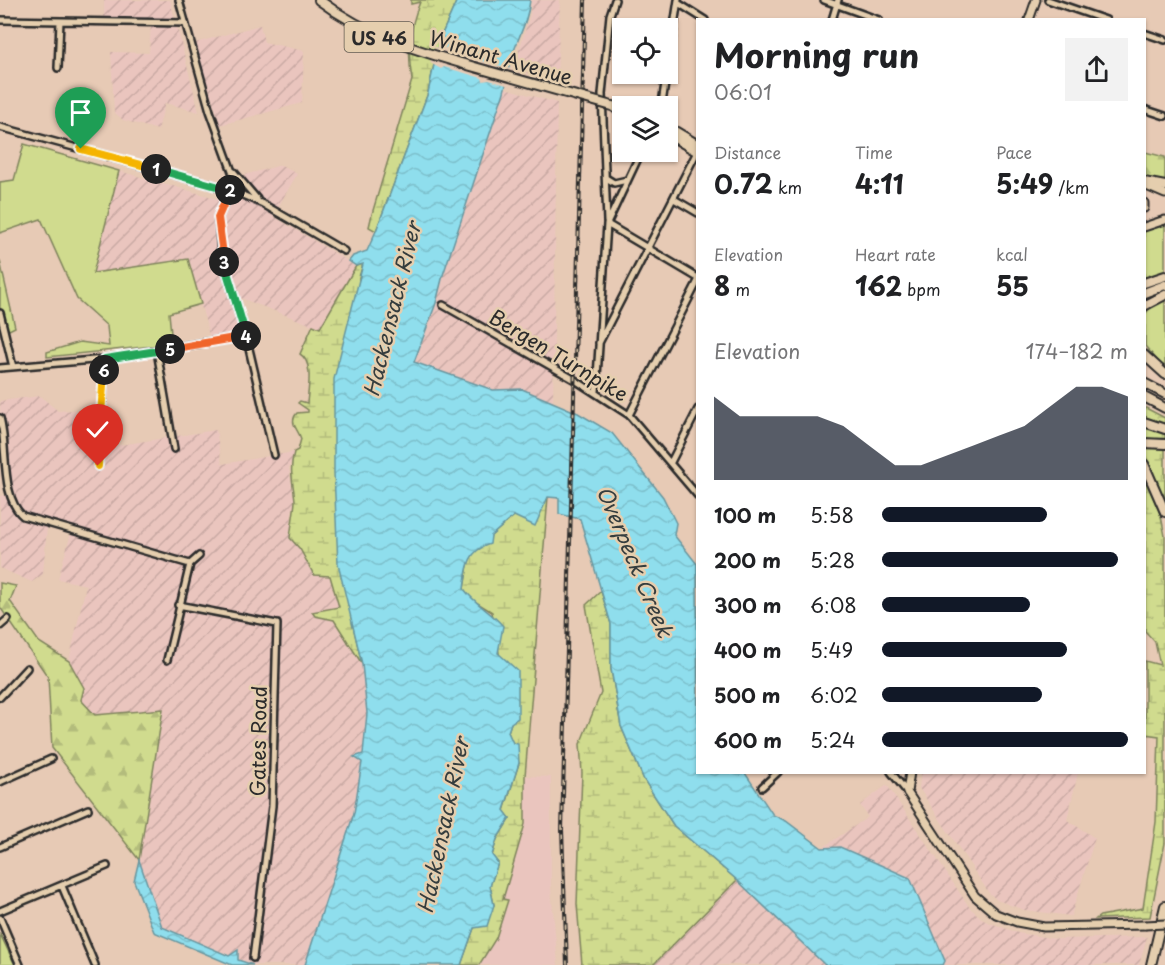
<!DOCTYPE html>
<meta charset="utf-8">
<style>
body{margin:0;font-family:"Playpen Sans",sans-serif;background:#f2f2f2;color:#202124;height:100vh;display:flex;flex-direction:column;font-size:22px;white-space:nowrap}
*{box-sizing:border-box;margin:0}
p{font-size:20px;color:#757577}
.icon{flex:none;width:33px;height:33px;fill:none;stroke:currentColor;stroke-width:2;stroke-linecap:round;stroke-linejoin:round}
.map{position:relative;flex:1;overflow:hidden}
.sheet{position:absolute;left:696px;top:18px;width:450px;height:756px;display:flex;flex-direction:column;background:#fff;border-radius:0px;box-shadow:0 2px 4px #0004}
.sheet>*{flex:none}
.controls{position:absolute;left:612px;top:18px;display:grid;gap:12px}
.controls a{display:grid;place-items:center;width:66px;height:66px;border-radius:0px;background:#fff;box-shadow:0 2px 4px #0004;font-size:30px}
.pin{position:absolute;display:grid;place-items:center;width:51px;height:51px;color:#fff;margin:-62px -26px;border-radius:50% 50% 50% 0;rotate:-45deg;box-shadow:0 0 6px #0007}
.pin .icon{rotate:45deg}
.km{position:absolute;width:30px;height:30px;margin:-15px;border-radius:50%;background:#222;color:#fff;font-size:16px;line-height:30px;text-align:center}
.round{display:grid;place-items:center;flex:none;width:63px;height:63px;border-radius:0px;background:#f2f2f2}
.overview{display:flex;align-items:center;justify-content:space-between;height:102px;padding:0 18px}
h1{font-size:33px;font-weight:700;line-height:45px}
.metrics{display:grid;grid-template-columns:repeat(3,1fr);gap:9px;height:102px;padding:6px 18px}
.metrics div{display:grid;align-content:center}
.metrics b{font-size:26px;font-weight:700}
.metrics small{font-size:16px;font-weight:400}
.metrics p{font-size:16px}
.chart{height:168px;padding:12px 18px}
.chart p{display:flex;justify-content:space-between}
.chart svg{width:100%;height:108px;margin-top:6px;fill:#111827;opacity:.7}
ul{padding:0 18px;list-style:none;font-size:20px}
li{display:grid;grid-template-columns:96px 72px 1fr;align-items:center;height:45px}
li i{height:15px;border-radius:8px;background:#111827}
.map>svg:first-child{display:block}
.built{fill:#eac5be}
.industrial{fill:url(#industrial-furrows)}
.green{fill:#d0db8e;stroke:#7e835c;stroke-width:1.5}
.forest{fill:url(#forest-firs);stroke:#7e835c;stroke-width:1.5}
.wetland{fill:url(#wetland-marsh);stroke:#7e835c;stroke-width:1.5}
.water{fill:url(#water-waves);stroke:#67969f;stroke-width:1.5}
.pier{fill:#e7cab5}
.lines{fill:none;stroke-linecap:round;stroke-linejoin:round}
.minor-casing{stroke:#2b2b2b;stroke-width:10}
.major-casing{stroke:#2b2b2b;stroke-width:11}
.highway-casing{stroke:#2b2b2b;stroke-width:12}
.minor{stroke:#e5ceae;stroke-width:5}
.major{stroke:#e5ceae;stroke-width:7}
.highway{stroke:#e5ceae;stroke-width:8}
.rail-casing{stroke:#2b2b2b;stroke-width:4}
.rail{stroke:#e5ceae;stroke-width:1.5;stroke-dasharray:4.5;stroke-linecap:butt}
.major-bridge-casing{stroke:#2b2b2b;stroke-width:11;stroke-linecap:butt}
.highway-bridge-casing{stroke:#2b2b2b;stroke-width:12;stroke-linecap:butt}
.major-bridge{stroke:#e5ceae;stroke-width:7}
.highway-bridge{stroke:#e5ceae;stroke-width:8}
.split-1-casing{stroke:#fff;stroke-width:12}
.split-2-casing{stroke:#fff;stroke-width:12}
.split-3-casing{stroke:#fff;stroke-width:12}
.split-4-casing{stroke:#fff;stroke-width:12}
.split-5-casing{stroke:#fff;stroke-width:12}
.split-6-casing{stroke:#fff;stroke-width:12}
.split-7-casing{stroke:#fff;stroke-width:12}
.split-8-casing{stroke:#fff;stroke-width:12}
.split-1{stroke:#f5b400;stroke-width:8}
.split-2{stroke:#22a559;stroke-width:8}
.split-3{stroke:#f0652b;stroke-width:8}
.split-4{stroke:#22a559;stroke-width:8}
.split-5{stroke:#f0652b;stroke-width:8}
.split-6{stroke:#22a559;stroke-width:8}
.split-7{stroke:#f5b400;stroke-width:8}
.split-8{stroke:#f5b400;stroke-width:8}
.labels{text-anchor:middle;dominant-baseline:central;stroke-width:5;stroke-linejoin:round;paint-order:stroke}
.shield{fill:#e5ceae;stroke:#635c52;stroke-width:1.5}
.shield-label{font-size:18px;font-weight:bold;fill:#2b2b2b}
.street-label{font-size:20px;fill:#2b2b2b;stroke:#e5ceae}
.water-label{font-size:21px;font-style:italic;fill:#353d3e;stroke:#e5ceae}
</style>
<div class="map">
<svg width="1165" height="965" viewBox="0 0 1165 965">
<defs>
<pattern id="industrial-furrows" width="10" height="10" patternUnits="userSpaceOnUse" patternTransform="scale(1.5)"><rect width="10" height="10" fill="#eac5be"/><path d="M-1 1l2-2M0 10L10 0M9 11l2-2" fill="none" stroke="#c9a9a3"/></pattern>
<pattern id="forest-firs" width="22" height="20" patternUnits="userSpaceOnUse" patternTransform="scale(1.5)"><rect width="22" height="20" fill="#d0db8e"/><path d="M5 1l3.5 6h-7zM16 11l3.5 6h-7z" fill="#b3bc7b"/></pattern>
<pattern id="wetland-marsh" width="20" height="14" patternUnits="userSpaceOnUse" patternTransform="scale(1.5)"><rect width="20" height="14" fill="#d0db8e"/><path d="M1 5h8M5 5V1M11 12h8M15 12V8" fill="none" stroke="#b3bc7b"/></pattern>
<pattern id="water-waves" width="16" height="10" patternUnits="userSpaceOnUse" patternTransform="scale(1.5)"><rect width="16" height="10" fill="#8fdeed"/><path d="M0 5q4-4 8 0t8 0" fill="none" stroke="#7cbfcb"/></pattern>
</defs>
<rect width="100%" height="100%" fill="#e7cab5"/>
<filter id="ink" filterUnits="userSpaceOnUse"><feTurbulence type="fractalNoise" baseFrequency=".0167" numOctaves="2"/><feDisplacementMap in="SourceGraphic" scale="12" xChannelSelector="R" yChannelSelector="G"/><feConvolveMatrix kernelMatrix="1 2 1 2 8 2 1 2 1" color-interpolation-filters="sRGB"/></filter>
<g filter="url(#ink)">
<!-- built -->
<path class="built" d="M525,776l26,1v111l7,77h-79l17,-27 12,-38 -5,-1 22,-75z"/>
<!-- industrial -->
<path class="industrial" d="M104,0h66l29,112 -34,-9 -7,27 -35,-10 -9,-8 -3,-60 38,1 2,-29 -47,-2z
M531,0h29l-3,81 -44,-12 17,-54z
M260,25l4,17 40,9 -2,52 -82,22 -25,-82z
M505,88l52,15 -4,301 -31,-15 -29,1 -79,-28 22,-59 7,-28z
M281,165l16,9 -24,42 83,50 -36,62 -82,-31 -7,3 10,33 -31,5 -22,-79 -95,14 26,-102 107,30 9,-1 5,-5 5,-15 -1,-5z
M40,396l18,15 18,-1 -1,7h28l-2,31 115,-18 6,34 72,-12 -5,17 6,34 -3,9 -2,26 10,11 14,25 16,2 9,32 -27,5 3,3 19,4 28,44 5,48 -5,50 -8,51 -49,152h-52l-91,-38 -23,-67 24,-150 -68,5 -14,-15 3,-12 -15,-27 17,-76 -28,-6 13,-46 -24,-6 -4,47 -11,8 -32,-14v-72l8,-1 -8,-47v-47z
M921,773h157l-11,47 28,18 -24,78 -47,-6 -27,-10 -8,-7 -70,-105z
M887,785l83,123 15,13 33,12 39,6 90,-2 -8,28h-196l2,-5 -35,-82 -88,-30 46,-31 -8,-12z
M737,880l76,72 12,13h-172z"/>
<!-- green -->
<path class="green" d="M24,144l95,27 -26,102 95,-14 13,45 -32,9 3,31 -125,13v-5l33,-10 29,4 -2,-20 -30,-27 -36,-80 -41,14v-51l14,-2z
M1165,224v49l-21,7v-49z
M0,261l15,66 -10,5 -5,-19z
M1165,299v70l-20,-23v-32l9,-10z
M0,933l1,3 14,29h-15z"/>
<!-- forest -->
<path class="forest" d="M1145,152l20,5v25l-20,-5z
M0,583l16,3 -6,15 29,41 30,19 15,27 -3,12 14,15 68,-6 -24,151 -87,-112 -4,-71 -48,-70z"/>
<!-- wetland -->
<path class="wetland" d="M411,0h46l-18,41 -11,52 -52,138 -7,-4 3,-13 40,-134c-5,-29 -3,-51 8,-78l-9,2z
M363,264l-4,13 -8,340 11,47 -28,-44 -19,-4 -3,-4 27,-5 -9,-31 -16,-1 -14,-26 -10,-11c1,-11 5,-30 5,-38 -2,-18 -6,-30 -1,-48l4,-2 3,-11c-2,-9 -13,-16 -4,-26l11,-1v-2l-10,-7 2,-2 7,2c1,-13 7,-41 -7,-49l13,-29 7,3 36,-62z
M1144,407l21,11v7l-20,-8z
M1144,426l21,7v8l-20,-1z
M1145,447l20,2v53l-20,-47z
M1145,478l16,38 4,20v307l-15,74 -54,2 4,-3 43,-8 13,-86 3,-86 -14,-2v-73l15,4 -5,-23 -10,-11z
M548,497l-23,279v48l-22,75 5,1 -12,38 -17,27h-18l13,-37 20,-23 -4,-19 8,-23 -6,-7 5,-17 13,-21 -6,-7 15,-48 -11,-31 3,-9 -19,-111 -21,-13 -7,-10 5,-30 9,-12 36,-31z
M601,591l10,33v45l10,57 23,54 30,46 63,54 -84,85h-71l-5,-61 5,-131 -2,-29 21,-51 -15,-88z"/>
<!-- water -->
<path class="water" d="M457,0h73c-2,24 -16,44 -21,67 -3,14 -3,24 -9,36l-57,172 -7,28 -22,59 79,28 29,-1 56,24 34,20 51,64 13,26 -2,12 23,29 1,208 47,1 28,42 13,6 36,27 18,-1 70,31 35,83 -2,4h-118l-88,-85 -63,-54 -30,-46 -23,-54 -10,-57v-45l-31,-105 -21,-5v-16l-11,-1 -13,29 -21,-10 -23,20 -1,8c-23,7 -23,24 -26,45 11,15 27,23 39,37l-5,27 20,18v47l-7,5 -3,9 5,11 5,1 1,19 -15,47 6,8 -13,21 -5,16 6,8 -8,23 4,19 -7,21 -13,2 -13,37h-156l49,-152 8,-51 -8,-5 9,-3 4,-41 -5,-49 -24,-100 -4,-91v-94l29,-115 -7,2 -7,-5 4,-5 14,-5 9,-20 52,-138 11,-52z
M139,860l23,67 67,29 9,-6v10l15,5h-21l-78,-33 -20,-51z"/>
<!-- pier -->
<path class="pier" d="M434,47l14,1 1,4 38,10 4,-2 2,4 18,5 -1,17 -21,-6 -6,1 -1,-3 -38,-11 -3,2 -11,-6z"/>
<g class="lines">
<defs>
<path id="minor" d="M824,0l55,20
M1048,0l58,20
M678,3l27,17
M0,20l185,3
M832,20l6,-20
M1144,33l21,7
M58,68l2,-47
M662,103l16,-103
M1144,109l21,7
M0,127l231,63 32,14 81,47
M234,172l23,27
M606,178l8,5 13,-3
M674,199l24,14
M607,222l-5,-128 8,-79 5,-15
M607,224l91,54
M443,305l132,75 54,35 69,81
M0,313l13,54
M246,336l28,119
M599,343l99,-193
M157,351l17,98
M0,368l105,-9 141,-23 -25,-83 -3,-36 13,-27 3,-13 -24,-66 -31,-111
M596,392l11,-168 34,-72
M629,415l69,-134
M0,418c8,28 0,79 23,98l167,48 9,-8
M671,462l27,-53
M98,466l7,-107
M178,605l99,19 -5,182 -19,152
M0,626l8,-7
M167,660l23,-96
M0,697l27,-29
M891,772l16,20
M0,782l51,-23
M762,787l16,-15
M0,847l88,-38
M62,886l33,79
M0,911l107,-45
M0,918l20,47"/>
<path id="major" d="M1029,20l7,-20
M1144,185l21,9
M1144,203v5
M1144,227l21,-7
M910,772l-3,20 68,104 21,18 21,8 27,5 101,-2"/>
<path id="highway" d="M319,0c50,38 106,53 166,70
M613,106l9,7
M660,106l2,-3
M668,127l30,18
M668,134l30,18
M1144,182l21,4
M1144,283l21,-7
M1144,293l21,-8
M1144,306l21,-11
M1144,355l21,19
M1144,383l21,11
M1144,397l21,11
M1144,422l21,7
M1144,443l21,1
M1144,464l21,48
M1151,965l14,-59"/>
</defs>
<!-- minor casing -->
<use href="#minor" class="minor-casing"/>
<!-- major casing -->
<use href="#major" class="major-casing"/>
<!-- highway casing -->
<use href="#highway" class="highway-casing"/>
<!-- minor -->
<use href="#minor" class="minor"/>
<!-- major -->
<use href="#major" class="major"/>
<!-- highway -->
<use href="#highway" class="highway"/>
<defs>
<path id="rail" d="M567,965l-5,-135 23,-830"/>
</defs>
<!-- rail casing -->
<use href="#rail" class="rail-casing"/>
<!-- rail -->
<use href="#rail" class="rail"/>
<defs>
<path id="major-bridge" d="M1145,925l20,-1"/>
<path id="highway-bridge" d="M485,70l127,36"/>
</defs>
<!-- major-bridge casing -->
<use href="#major-bridge" class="major-bridge-casing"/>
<!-- highway-bridge casing -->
<use href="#highway-bridge" class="highway-bridge-casing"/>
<!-- major-bridge -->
<use href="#major-bridge" class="major-bridge"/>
<!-- highway-bridge -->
<use href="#highway-bridge" class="highway-bridge"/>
</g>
</g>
<g class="lines" filter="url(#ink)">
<defs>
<path id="split-1" d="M81,149l75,20"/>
<path id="split-2" d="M156,169l74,21"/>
<path id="split-3" d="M224,262l-6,-45 12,-27"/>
<path id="split-4" d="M224,262l22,74"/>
<path id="split-5" d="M170,349l76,-13"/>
<path id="split-6" d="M104,370l1,-11 65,-10"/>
<path id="split-7" d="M99,447l5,-77"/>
<path id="split-8" d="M98,466l1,-19"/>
</defs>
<!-- split-1 casing -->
<use href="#split-1" class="split-1-casing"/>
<!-- split-2 casing -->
<use href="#split-2" class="split-2-casing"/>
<!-- split-3 casing -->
<use href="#split-3" class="split-3-casing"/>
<!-- split-4 casing -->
<use href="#split-4" class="split-4-casing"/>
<!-- split-5 casing -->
<use href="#split-5" class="split-5-casing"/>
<!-- split-6 casing -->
<use href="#split-6" class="split-6-casing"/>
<!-- split-7 casing -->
<use href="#split-7" class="split-7-casing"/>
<!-- split-8 casing -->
<use href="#split-8" class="split-8-casing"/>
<!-- split-1 -->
<use href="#split-1" class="split-1"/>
<!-- split-2 -->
<use href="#split-2" class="split-2"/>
<!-- split-3 -->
<use href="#split-3" class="split-3"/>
<!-- split-4 -->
<use href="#split-4" class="split-4"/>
<!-- split-5 -->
<use href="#split-5" class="split-5"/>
<!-- split-6 -->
<use href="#split-6" class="split-6"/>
<!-- split-7 -->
<use href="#split-7" class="split-7"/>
<!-- split-8 -->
<use href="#split-8" class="split-8"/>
</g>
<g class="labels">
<!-- shield labels -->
<rect class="shield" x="344.5" y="22" width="69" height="30" rx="4.5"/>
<g class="shield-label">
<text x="379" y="37">US 46</text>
</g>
<!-- street labels -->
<g class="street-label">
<text transform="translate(501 57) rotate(16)">Winant Avenue</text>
<text transform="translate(559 355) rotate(31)">Bergen Turnpike</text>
<text transform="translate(258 741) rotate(-89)">Gates Road</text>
</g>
<!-- water labels -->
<g class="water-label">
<text transform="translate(391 309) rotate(-76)">Hackensack River</text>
<text transform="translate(636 561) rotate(67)">Overpeck Creek</text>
<text transform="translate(442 825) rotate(-78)">Hackensack River</text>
</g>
</g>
</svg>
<div class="controls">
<a><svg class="icon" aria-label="locate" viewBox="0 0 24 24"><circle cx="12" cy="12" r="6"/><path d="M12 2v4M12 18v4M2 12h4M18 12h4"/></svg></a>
<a><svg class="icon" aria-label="layers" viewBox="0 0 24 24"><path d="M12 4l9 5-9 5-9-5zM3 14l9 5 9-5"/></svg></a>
</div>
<div class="pin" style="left:81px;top:149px;background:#1e9e55"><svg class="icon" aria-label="arrive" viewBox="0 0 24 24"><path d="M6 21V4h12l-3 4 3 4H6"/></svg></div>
<div class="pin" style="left:98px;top:466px;background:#d93025"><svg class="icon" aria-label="check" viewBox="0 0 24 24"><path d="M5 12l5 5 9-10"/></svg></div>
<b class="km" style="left:156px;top:169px">1</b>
<b class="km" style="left:230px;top:190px">2</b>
<b class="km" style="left:224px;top:262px">3</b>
<b class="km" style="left:246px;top:336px">4</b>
<b class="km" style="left:170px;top:349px">5</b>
<b class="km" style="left:104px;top:370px">6</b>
<section class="sheet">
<div class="overview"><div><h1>Morning run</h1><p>06:01</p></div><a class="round"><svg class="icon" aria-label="share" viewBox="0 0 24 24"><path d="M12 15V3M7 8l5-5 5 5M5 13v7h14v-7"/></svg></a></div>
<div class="metrics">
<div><p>Distance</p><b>0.72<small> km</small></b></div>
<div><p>Time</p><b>4:11</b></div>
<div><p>Pace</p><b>5:49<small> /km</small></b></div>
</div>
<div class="metrics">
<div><p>Elevation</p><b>8<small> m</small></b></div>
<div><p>Heart rate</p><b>162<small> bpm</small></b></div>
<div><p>kcal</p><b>55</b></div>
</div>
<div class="chart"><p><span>Elevation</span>174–182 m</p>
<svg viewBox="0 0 160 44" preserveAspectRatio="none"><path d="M0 44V10L10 18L20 18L30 18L40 18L50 22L60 30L70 38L80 38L90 34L100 30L110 26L120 22L130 14L140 6L150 6L160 10V44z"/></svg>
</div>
<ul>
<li><b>100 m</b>5:58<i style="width:67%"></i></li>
<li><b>200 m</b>5:28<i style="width:96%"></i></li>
<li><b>300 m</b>6:08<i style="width:60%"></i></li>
<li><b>400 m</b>5:49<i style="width:75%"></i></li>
<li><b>500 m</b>6:02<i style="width:65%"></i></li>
<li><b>600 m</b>5:24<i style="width:100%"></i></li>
</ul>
</section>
</div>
